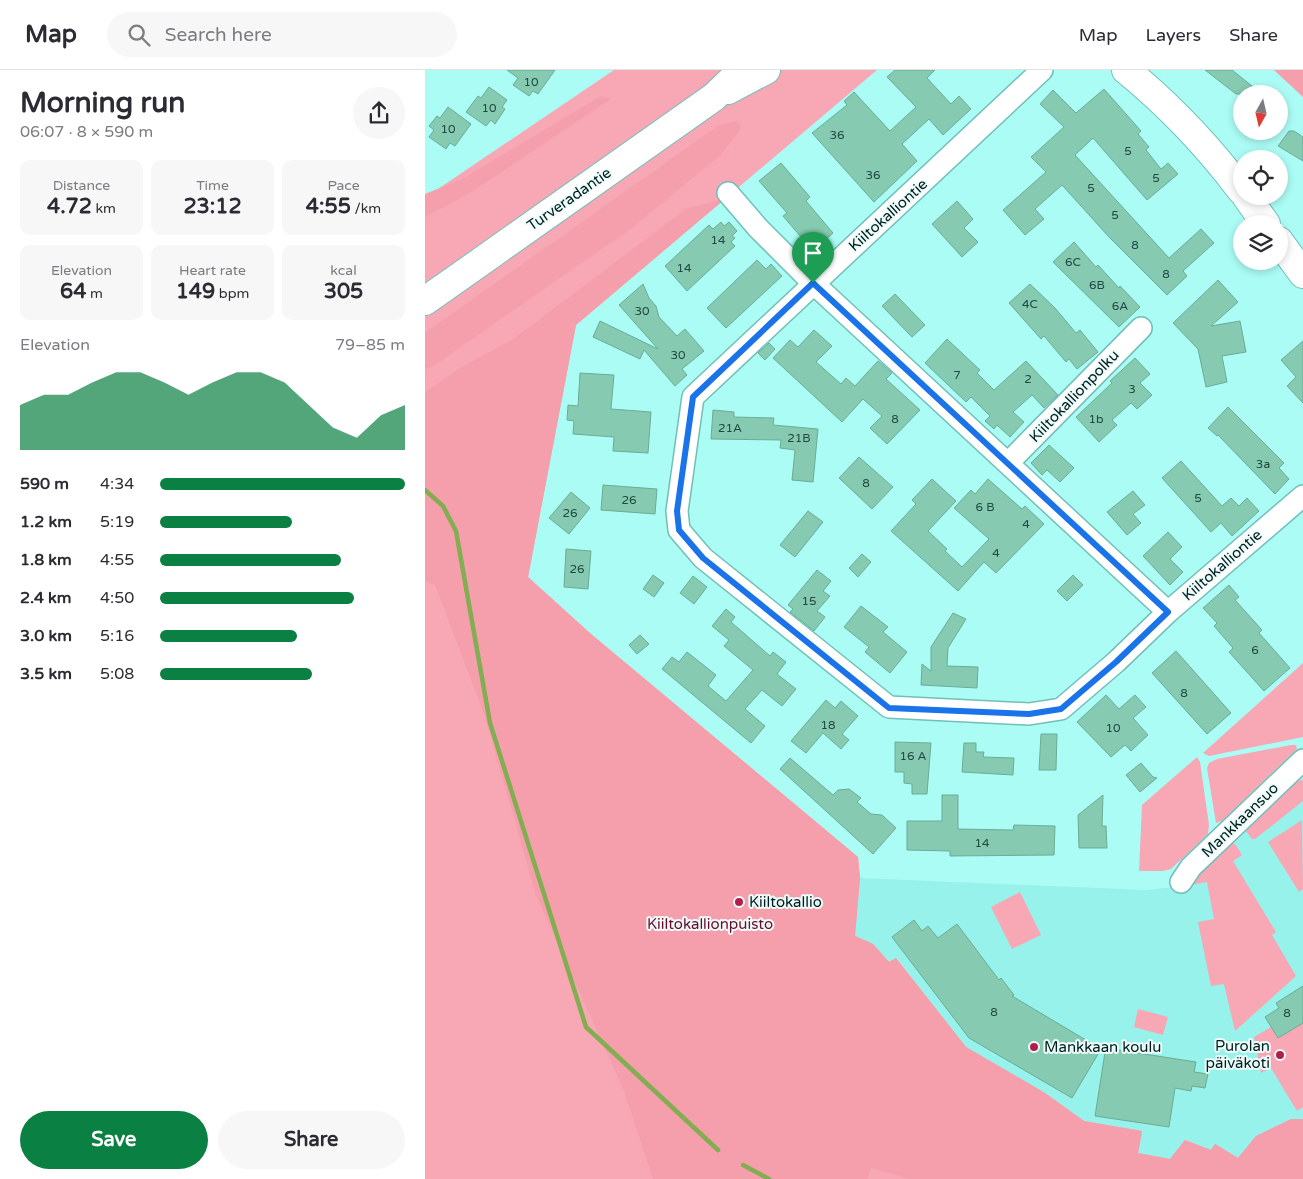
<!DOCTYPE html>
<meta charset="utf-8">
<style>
body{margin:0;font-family:"Varela Round",sans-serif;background:#f7f7f7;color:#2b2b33;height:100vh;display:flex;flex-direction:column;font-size:19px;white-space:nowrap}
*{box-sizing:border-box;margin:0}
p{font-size:16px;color:#7c7c81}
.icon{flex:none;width:28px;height:28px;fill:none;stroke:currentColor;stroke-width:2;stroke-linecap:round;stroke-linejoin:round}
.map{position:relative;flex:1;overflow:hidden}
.details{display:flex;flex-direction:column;background:#fff;width:425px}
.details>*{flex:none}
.needle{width:32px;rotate:188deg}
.buttons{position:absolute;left:808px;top:15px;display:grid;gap:10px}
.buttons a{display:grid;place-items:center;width:55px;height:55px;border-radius:50%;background:#fff;box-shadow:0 2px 8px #0003;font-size:25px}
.pin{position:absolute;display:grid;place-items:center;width:42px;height:42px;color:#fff;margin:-51px -21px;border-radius:50% 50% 50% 0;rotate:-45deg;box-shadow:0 0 5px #0007}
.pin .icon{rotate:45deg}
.round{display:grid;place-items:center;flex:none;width:52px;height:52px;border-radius:26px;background:#f7f7f7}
.head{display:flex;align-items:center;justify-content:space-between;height:85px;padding:0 20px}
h1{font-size:28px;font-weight:700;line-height:38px}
.stats{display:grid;grid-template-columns:repeat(3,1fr);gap:8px;height:85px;padding:5px 20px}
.stats div{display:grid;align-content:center;border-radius:10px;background:#f7f7f7;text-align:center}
.stats b{font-size:21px;font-weight:700}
.stats small{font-size:14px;font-weight:400}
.stats p{font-size:14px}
.chart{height:140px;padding:10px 20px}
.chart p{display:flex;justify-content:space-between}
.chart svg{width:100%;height:90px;margin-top:5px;fill:#0b8043;opacity:.7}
.action{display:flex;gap:10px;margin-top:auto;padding:10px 20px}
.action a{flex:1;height:58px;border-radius:30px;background:#0b8043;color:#fff;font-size:20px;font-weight:700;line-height:58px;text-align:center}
.action a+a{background:#f7f7f7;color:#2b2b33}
ul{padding:0 20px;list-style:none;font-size:16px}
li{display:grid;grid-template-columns:80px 60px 1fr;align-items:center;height:38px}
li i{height:12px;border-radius:6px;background:#0b8043}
header{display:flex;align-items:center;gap:30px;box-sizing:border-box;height:70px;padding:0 25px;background:#fff;border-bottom:1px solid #e1e1e2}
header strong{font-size:24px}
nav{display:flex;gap:28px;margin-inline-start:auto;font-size:18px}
.search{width:350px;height:45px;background:#f7f7f7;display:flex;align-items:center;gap:12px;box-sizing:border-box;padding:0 18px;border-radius:28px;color:#7c7c81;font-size:19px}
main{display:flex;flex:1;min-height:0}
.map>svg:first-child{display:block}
.built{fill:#97f2eb}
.green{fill:#f7a8b4}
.forest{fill:#f59fad}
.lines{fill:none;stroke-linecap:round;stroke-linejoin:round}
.stream{stroke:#83ad51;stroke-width:4.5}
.building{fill:#85cab1;stroke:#69ad95}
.minor-casing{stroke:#70bfb9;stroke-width:24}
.major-casing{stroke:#70bfb9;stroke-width:30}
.minor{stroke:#fff;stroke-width:21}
.major{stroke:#fff;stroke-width:28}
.route-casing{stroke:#fff;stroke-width:10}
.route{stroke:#1a73e8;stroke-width:6}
.poi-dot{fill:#b01f4c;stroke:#edfcfa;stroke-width:2}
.labels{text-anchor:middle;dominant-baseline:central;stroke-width:4;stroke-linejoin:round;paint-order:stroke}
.number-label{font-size:12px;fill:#214942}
.street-label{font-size:15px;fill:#001e1d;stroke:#edfcfa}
.poi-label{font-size:15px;fill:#001e1d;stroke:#edfcfa;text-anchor:start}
.park-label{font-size:15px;fill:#6b0b2a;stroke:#edfcfa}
</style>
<header>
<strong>Map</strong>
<div class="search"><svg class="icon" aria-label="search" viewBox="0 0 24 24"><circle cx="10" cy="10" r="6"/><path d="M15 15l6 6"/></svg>Search here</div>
<nav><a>Map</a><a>Layers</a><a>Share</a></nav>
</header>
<main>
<section class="details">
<div class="head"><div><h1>Morning run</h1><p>06:07 · 8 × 590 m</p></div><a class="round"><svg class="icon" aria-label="share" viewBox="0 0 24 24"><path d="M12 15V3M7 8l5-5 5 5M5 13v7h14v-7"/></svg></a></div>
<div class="stats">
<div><p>Distance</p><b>4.72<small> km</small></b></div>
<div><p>Time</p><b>23:12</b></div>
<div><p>Pace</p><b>4:55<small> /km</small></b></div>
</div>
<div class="stats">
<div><p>Elevation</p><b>64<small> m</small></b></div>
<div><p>Heart rate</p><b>149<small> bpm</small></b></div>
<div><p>kcal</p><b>305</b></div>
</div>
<div class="chart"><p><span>Elevation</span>79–85 m</p>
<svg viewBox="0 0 160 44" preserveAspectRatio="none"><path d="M0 44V22L10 17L20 17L30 11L40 6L50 6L60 11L70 17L80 11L90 6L100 6L110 11L120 22L130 33L140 38L150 27L160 22V44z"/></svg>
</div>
<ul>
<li><b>590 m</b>4:34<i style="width:100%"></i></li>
<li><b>1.2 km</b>5:19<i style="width:54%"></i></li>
<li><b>1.8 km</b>4:55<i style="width:74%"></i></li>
<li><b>2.4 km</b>4:50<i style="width:79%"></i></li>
<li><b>3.0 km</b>5:16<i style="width:56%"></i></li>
<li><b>3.5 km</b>5:08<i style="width:62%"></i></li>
</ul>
<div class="action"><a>Save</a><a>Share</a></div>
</section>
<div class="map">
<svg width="878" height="1109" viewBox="0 0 878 1109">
<rect width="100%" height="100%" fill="#acfcf6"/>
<!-- built -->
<path class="built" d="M878,700v349h-12l-35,17 -18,23 -23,-14 -4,5 -25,-10 -16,19 -32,-6 3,-22 -57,-10 -39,-28 -80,-46 -68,-89 -8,4 -16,-18 -18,-7 5,-59 286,12 30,-3z"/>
<!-- green -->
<path class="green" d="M189,0h121l-310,223v-99l7,-1z
M353,0h99l-301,255 -48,252 63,57 267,223 2,21 -5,58 18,8 16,18 7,-4 70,89 79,46 39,28 58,10 -4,22 32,6 15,-19 26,10 4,-6 23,14 18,-22 35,-17h12v60h-878v-869l269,-190z
M878,593v74l-94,19 -6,-3z
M866,675h5l1,4 -75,72 -6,2 -9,-55 2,-5 8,-4z
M772,687l3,5 9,63 -1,9 -37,35 -8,2h-24l3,-66z
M878,710v21l-48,38h-3l-7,-9 -1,-4 48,-45z
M877,750l1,69 -4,3 -31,-50z
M804,771l7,4 6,10 -9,6 43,71 -4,3 24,41 -61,55 -11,-47 -13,2 -13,-64 16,-3 -7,-37 -17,3 1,-6z
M595,822l21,43 -29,14 -21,-42z
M713,939l30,8 -5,18 -29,-8z
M878,953v84l-6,4 -26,-43 -10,5 -7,-36 17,-10 7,11z"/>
<!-- forest -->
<path class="forest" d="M849,0h29v27z
M176,26l10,3 -141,94 -45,24v-23l37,-15z
M310,51l6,4 -1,5 -20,26 -91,74 -197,137 -7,2v-36l294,-208z
M300,129l-149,126 -48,252 63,57 267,223 2,21 -5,58 18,8 16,18 7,-4 70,89 79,46 39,28 58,10 -4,22 32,6 15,-19 26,10 4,-6 23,14 18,-22 35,-17h12v60h-393l-39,-11 -3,11h-215l-29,-88 -88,-196 -52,-181 -49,-129 -10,-3v-190l35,-24 52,-28 175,-132z"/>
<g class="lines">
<!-- stream -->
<path class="stream" d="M0,420l18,16 13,25 34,192 96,304 132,123
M318,1095l26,14"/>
</g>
<!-- building -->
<path class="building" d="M82,0h48l-17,24 -5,-3 -4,5 -16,-11 5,-7z
M470,0h40l-8,8 24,26 8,-8 12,13 -28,26 -14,-16 -27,25 15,17 -43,41 -62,-69 35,-28 -3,-4 10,-9 36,39 26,-24 -29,-30z
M780,0h27l30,24h-26z
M64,17l18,13 -5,7 3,2 -10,15 -4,-4 -5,6 -20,-14 12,-16 3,2z
M679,19l37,42 -3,3 11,13 -3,3 15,19 7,-6 10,11 -31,26 -54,-62 -18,17 94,103 32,-29 13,14 -31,28 4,5 -20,19 -58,-58 -47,-52 -27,24 9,10 -19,16 -22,-25 43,-38 -15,-15 33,-30 -24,-23 13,-14 23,23z
M23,37l23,17 -16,22 -5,-3 -4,6 -17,-12 5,-7 -5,-4 8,-10 3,2z
M864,61h5l9,6v24l-25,-15z
M356,93l29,34 -4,4 27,32 -20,18 -30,-35 4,-3 -28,-32z
M532,131l16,18 -9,9 14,14 -16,15 -30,-33z
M296,152l3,4 5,-4 8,9 -5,5 3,2 -4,4 4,4 -48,45 -22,-25 44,-41 4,4z
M649,172l22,25 2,-2 21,23 1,-2 20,21 -21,20 -66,-65z
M332,190l9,9 5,-5 11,12 -56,52 -19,-20z
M793,210l20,22 -27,24 29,-5 6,31 -24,4 5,26 -21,5 -8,-38 -25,-26z
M218,214l6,14 7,8 3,11 18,19 8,-7 19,22 -22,18 5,6 -12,11 -31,-36 -4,9 -47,-22 7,-16 58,28 -39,-44z
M605,214l25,24 21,25 4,-3 18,22 -21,17 -8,-10 -3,3 -22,-26 -3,3 -32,-36z
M470,224l30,31 -13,12 -30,-31z
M389,260l18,16 -16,16 25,22 5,-6 9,8 23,-25 14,12 -6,6 34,31 -33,34 -17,-16 12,-12 -19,-17 -21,23 -69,-64 17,-18 8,7z
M522,269l33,31 -3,3 17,17 32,-29 32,34 -14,13 -12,-13 -19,17 11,10 -14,15 -13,-12 -3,4 -9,-8 5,-5 -19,-19 -5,5 -41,-39z
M878,271v62l-16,-17 9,-9 -15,-17z
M344,273l6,6 -10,11 -7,-7z
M710,288l15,16 -10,9 12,12 -15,14 -6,-6 -19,17 5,5 -18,17 -23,-25 36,-34 -2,-2z
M155,303l34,2 -3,34 40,3 -3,41 -35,-2 1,-14 -41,-3 1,-13 -7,-1 1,-15 10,1z
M803,337l56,56 -5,5 10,11 -14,15 -57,-59 -1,1 -9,-8z
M288,340l21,2v5l40,1 -1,7 45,4 -5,53 -21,-2 3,-30 -15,-2 1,-8 -70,-1z
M624,375l25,23 -14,14 -13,-12 -5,5 -11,-12z
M434,387l34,30 -21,22 -33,-31z
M756,391l41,45 9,-8 8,8 8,-8 12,13 -27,25 -11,-13 -10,9 -49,-54z
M507,409l24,22 -28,30 19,18 -2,2 17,16 27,-28 -35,-31 17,-18 4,4 13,-15 34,30 3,-3 19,18 -48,49 -12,-11 -26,29 -67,-60 25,-27 -4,-4z
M178,415l54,4 -2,25 -54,-4z
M708,421l12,14 -12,9 8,9 -14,12 -20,-23z
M146,422l19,16 -21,26 -20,-16z
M383,441l15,11 -28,35 -15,-12z
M743,462l14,15 -12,12 13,13 -13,13 -27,-29z
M141,479l25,2 -3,38 -24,-2z
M437,484l9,8 -13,15 -9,-9z
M392,500l14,11 -8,10 7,5 -13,15 8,6 -11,14 -24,-19 3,-3 -5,-4z
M228,505l11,8 -10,14 -11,-8z
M648,505l10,10 -16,16 -10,-10z
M268,506l14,11 -13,17 -14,-11z
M804,515l10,12 -4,3 27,30 -3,3 31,35 -26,23 -35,-39 4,-4 -19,-22 3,-3 -14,-15z
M436,536l27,21 -5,5 24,20 -17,21 -25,-21 4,-5 -25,-20z
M301,539l9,8 -4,5 39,34 3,-4 13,10 -9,12 19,15 -14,17 -20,-16 -17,19 20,17 -14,17 -89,-74 10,-12 7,5 8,-10 29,23 -8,11 18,15 27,-31 -29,-24 5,-6 -17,-14z
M528,543l13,6 -18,29 -1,18 31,1 -1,21 -56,-3 1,-21 9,7v-24z
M215,565l9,9 -12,10 -8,-9z
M751,581l55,62 -24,21 -55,-61z
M681,625l13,14 16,-14 11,12 -13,11 15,17 -17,16 -6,-6 -14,12 -34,-35z
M401,630l9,8 6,-7 17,15 -16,18 7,6 -8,9 -18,-16 -17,20 -15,-12z
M616,664h16l-1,36h-17z
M470,672l36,1 -4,51h-15v-10l-8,-1v-11h-9z
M539,673h12v9h8l-1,5 31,1 -1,17 -51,-3z
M365,688l43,37 5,-5 11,-1 12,9 -4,4 14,12 11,1 14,13 -23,26 -93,-85z
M716,693l12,14 4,1 -17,14 -14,-17z
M517,725h16v34l55,1 1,-5 41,1 -1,29 -104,1v-5l-43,-1v-29h35z
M678,725l-1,31h4l1,22h-28l-1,-33z
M489,850l8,11 6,-5 10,12 19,-14 42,56 2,-2 13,17 -2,1 89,53 -29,49 -103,-60 -77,-101z
M878,916v37l-25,15 -13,-21 14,-9 -3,-5z
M681,976l12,2v2l78,12 -2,10 14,2 -3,14 -13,-2 -1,5 -16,-3 -6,39 -74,-11z"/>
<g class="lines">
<defs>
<path id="minor" d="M617,0l-349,327 -16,114 2,19 24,28 186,149 140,7 32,-5 55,-47 52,-50 135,-116
M303,123l30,35 55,55 355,329
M583,393l133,-135
M756,812l10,-15 112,-107"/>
<path id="major" d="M701,0c44,36 81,75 115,120
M303,20l38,-20
M821,126l20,28
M854,171l24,33
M0,231l289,-204 28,-27"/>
</defs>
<!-- minor casing -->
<use href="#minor" class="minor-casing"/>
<!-- major casing -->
<use href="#major" class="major-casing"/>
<!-- minor -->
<use href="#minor" class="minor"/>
<!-- major -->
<use href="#major" class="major"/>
</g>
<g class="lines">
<defs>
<path id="route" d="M388,213l355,329 -52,50 -55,47 -32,5 -140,-6 -186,-150 -24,-28 -2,-19 16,-114z"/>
</defs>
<!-- route casing -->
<use href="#route" class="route-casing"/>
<!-- route -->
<use href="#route" class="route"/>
</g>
<!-- markers -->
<g class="poi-dot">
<circle cx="314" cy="832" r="5"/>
<circle cx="609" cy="977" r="5"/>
<circle cx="855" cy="985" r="5"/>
</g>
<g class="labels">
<!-- number labels -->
<g class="number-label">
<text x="106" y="12">10</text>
<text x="64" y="38">10</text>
<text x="23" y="59">10</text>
<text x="412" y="65">36</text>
<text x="703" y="81">5</text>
<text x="448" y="105">36</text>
<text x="731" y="108">5</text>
<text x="666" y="118">5</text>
<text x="690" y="145">5</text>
<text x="293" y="170">14</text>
<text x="710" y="175">8</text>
<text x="648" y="192">6C</text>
<text x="259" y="198">14</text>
<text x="741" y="204">8</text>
<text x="672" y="215">6B</text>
<text x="605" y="234">4C</text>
<text x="695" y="236">6A</text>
<text x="217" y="241">30</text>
<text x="253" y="285">30</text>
<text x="532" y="305">7</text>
<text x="603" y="309">2</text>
<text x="707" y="319">3</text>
<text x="470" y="349">8</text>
<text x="671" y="349">1b</text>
<text x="305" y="358">21A</text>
<text x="374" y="368">21B</text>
<text x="838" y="394">3a</text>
<text x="441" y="413">8</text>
<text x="773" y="428">5</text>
<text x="204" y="430">26</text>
<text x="560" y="437">6 B</text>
<text x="145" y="443">26</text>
<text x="601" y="454">4</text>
<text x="571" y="483">4</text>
<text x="152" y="499">26</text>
<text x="384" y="531">15</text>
<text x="830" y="580">6</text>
<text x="759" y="623">8</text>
<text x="403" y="655">18</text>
<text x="688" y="658">10</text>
<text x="488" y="686">16 A</text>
<text x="557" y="773">14</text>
<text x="569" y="942">8</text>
<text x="862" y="943">8</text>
</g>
<!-- street labels -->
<g class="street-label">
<text transform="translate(144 129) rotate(-35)">Turveradantie</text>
<text transform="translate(463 145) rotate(-42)">Kiiltokalliontie</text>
<text transform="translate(649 326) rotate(-46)">Kiiltokallionpolku</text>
<text transform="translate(797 495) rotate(-41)">Kiiltokalliontie</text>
<text transform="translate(815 750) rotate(-44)">Mankkaansuo</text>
</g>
<!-- poi labels -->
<g class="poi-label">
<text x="324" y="832">Kiiltokallio</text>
<text x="845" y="976" text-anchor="end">Purolan<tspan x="845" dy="17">päiväkoti</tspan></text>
<text x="619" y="977">Mankkaan koulu</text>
</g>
<!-- park labels -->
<g class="park-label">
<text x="285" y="854">Kiiltokallionpuisto</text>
</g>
</g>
</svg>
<div class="buttons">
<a><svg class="needle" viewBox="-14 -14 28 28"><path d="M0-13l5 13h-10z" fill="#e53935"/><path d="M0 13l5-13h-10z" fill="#7c7c81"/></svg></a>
<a><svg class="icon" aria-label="locate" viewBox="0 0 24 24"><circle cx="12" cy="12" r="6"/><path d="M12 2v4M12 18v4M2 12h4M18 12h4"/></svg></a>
<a><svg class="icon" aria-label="layers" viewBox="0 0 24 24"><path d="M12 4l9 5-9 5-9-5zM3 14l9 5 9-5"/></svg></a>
</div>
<div class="pin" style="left:388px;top:213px;background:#1e9e55"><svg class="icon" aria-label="arrive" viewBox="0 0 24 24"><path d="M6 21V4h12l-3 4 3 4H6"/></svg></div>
</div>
</main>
